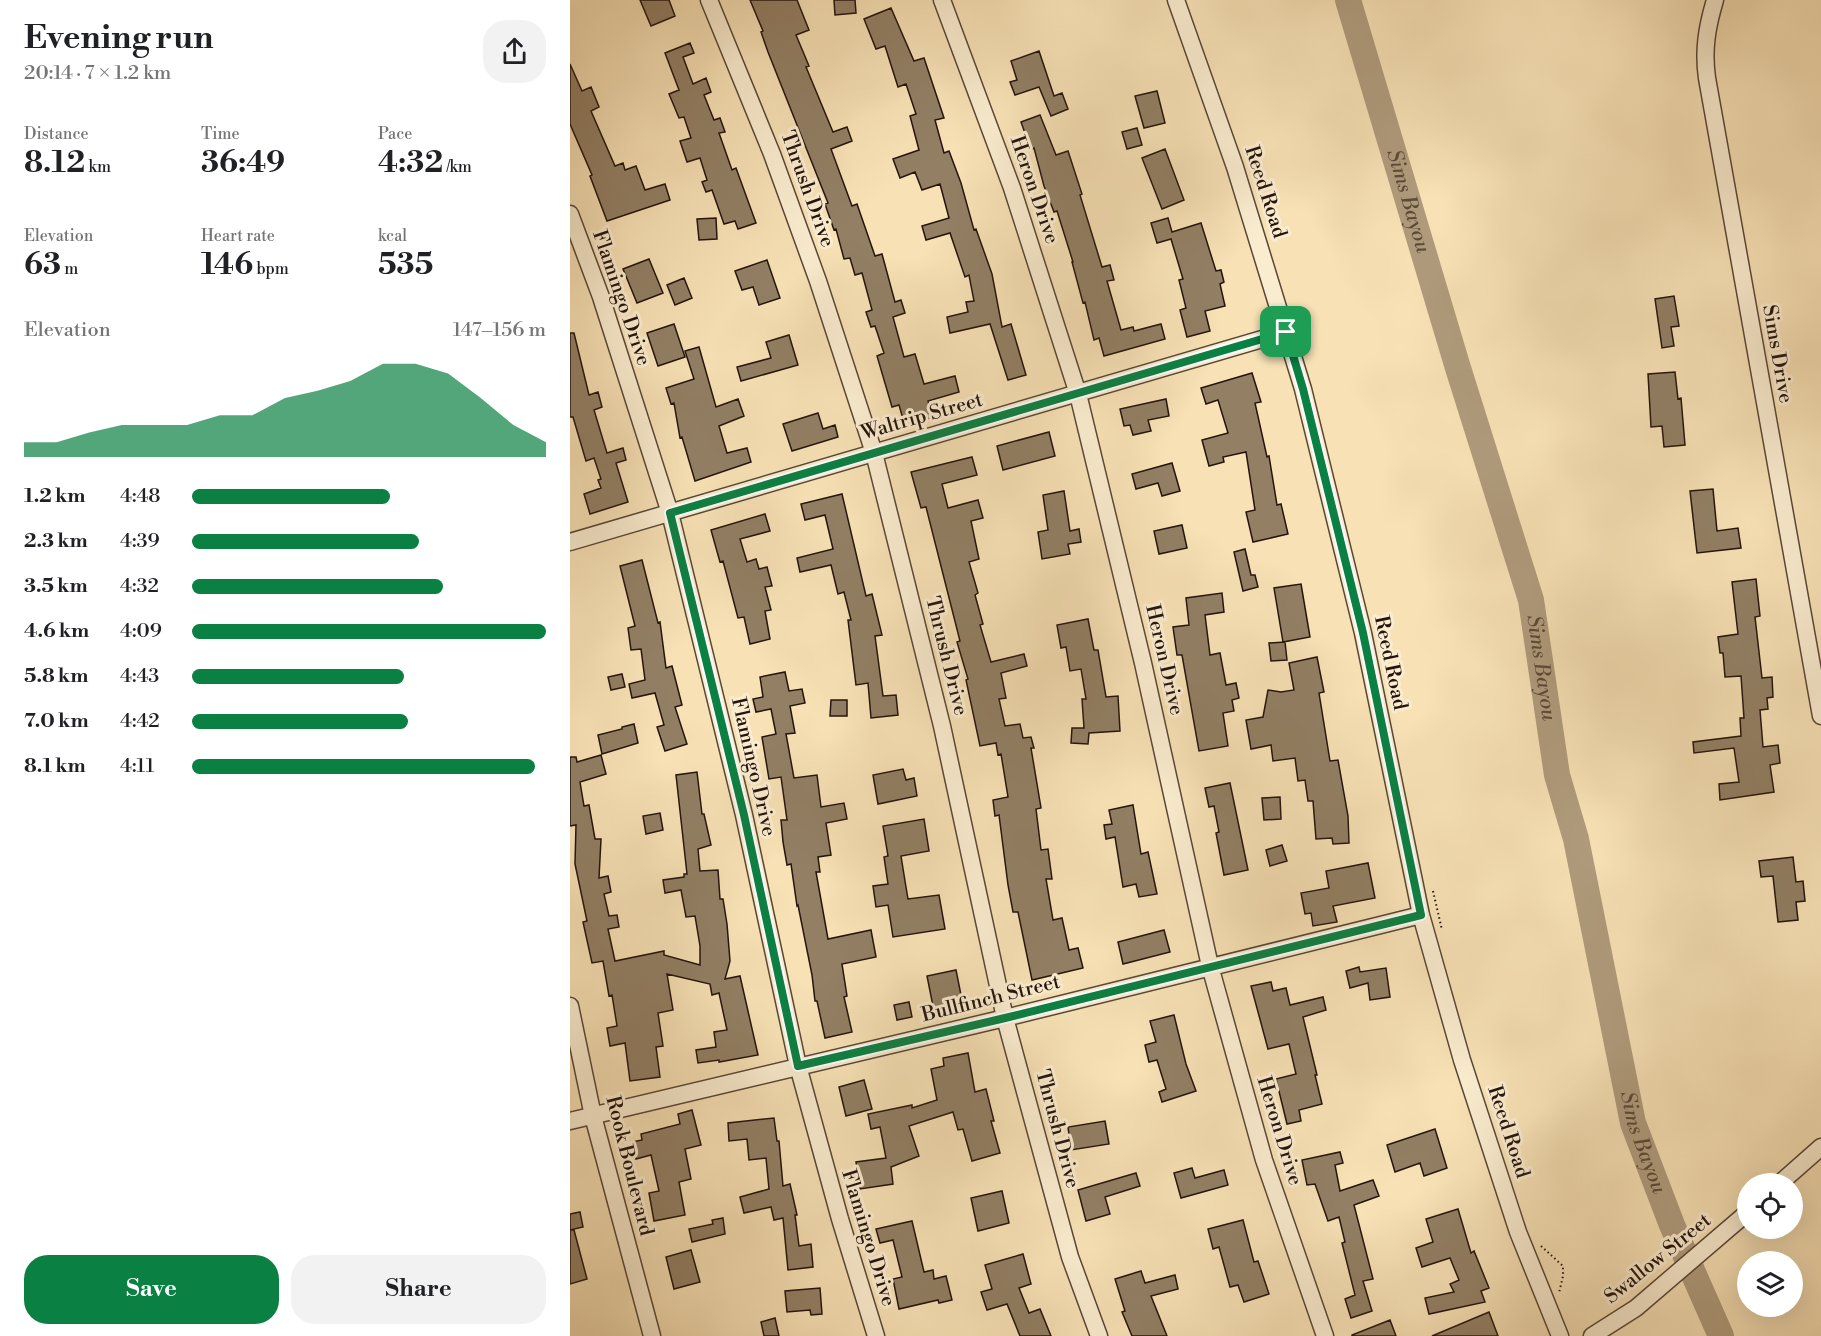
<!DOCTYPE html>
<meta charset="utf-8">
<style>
body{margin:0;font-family:"Libre Bodoni",serif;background:#f2f2f2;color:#202124;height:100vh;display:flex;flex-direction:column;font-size:22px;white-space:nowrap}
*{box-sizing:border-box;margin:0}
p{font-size:20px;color:#757577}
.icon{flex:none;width:33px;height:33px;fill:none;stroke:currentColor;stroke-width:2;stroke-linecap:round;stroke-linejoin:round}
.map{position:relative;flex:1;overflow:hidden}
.side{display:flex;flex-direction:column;background:#fff;width:570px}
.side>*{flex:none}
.tools{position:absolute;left:1167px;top:1173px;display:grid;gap:12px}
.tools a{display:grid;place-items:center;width:66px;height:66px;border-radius:50%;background:#fff;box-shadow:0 6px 24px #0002;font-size:30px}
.pin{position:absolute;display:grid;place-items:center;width:51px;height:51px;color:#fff;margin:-26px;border-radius:12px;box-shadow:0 3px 9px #0006}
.round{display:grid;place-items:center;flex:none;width:63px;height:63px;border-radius:24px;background:#f2f2f2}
.overview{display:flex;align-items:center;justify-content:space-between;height:102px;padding:0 24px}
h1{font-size:33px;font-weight:700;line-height:45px}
.figures{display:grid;grid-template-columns:repeat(3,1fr);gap:9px;height:102px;padding:6px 24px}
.figures div{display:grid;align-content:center}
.figures b{font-size:30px;font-weight:700}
.figures small{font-size:16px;font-weight:400}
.figures p{font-size:16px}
.chart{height:168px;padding:12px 24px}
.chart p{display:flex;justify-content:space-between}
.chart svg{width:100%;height:108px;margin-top:6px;fill:#0b8043;opacity:.7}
.button{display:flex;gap:12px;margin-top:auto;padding:12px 24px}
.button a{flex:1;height:69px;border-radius:24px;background:#0b8043;color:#fff;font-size:24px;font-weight:700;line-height:69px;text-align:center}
.button a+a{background:#f2f2f2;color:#202124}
ul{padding:0 24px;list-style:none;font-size:20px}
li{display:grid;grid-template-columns:96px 72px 1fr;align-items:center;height:45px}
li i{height:15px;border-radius:8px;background:#0b8043}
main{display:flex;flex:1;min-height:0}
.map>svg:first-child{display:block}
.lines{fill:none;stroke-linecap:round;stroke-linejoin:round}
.river{stroke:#af9b7c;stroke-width:26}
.building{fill:#927f64;stroke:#24140d;stroke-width:1.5}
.street-casing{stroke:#594737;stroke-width:19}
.path{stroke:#24140d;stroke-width:2;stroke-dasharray:1.5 3;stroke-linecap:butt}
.street{stroke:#faeccf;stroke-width:16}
.route-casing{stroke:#fff;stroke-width:12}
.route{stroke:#0b8043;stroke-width:8}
.labels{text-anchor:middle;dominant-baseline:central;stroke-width:6;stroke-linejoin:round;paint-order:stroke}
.street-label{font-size:20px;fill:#24140d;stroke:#faeccf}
.water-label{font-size:21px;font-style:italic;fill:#5c4a39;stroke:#faeccf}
</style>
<main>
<section class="side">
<div class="overview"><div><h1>Evening run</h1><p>20:14 · 7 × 1.2 km</p></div><a class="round"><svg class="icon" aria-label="share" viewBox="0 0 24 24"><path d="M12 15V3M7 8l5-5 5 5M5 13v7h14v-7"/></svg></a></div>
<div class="figures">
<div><p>Distance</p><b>8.12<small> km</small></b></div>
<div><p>Time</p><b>36:49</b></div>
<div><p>Pace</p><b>4:32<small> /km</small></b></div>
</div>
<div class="figures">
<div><p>Elevation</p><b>63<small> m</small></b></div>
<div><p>Heart rate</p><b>146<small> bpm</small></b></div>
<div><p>kcal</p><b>535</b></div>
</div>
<div class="chart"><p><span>Elevation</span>147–156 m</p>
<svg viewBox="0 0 160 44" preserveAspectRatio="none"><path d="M0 44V38L10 38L20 34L30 31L40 31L50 31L60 27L70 27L80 20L90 17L100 13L110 6L120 6L130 10L140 20L150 31L160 38V44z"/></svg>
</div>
<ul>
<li><b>1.2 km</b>4:48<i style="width:56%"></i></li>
<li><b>2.3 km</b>4:39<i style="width:64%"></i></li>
<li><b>3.5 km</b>4:32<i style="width:71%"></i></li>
<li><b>4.6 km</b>4:09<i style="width:100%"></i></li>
<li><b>5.8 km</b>4:43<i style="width:60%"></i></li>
<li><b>7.0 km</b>4:42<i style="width:61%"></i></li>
<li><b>8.1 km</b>4:11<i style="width:97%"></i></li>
</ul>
<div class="button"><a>Save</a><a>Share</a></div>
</section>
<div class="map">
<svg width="1251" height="1336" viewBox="0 0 1251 1336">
<rect width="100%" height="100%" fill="#f7e1b5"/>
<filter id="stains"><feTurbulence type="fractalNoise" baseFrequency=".00333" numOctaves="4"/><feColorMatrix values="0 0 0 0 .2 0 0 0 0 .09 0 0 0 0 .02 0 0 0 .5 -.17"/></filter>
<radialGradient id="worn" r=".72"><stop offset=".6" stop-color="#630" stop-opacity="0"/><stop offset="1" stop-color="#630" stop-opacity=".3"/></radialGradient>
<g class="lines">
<!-- river -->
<path class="river" id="s1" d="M778,0l110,368 73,232 26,175 19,64 57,284 39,102 49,111"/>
</g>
<!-- building -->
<path class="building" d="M70,0h29l6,16 -24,10z
M180,0h47l12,30 -13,5 13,31 -3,1 27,65 14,-5 5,14 -21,8 21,57 5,-2 18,52 7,-2 13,48 6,-2 4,13 -12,4 11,40 11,-3 9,30 31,-8 4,16 -31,9 5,16 -28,9 -6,-21 -7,2 -15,-51 7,-3 -9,-27 -4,1 -5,-15 6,-2 -10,-37 -7,2 -5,-17 -6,1 -8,-30 -2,1 -9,-26 3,-1 -60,-151 -7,-20 2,-1z
M264,0h21l1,13 -21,2z
M321,8l23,53 10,-3 20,60 -9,2 9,33 5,-2 12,32 13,47 2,-1 16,45 10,53 9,-3 15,51 -18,5 -18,-56 -40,9 -3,-16 21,-5 -2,-10 8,-1 -5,-26 -4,2 -15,-44 -24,7 -4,-14 27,-8 -9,-34 -18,6 -7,-18 -15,6 -7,-19 26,-9 -9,-34 6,-2 -10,-30 -8,3 -13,-41 -9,3 -12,-30z
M120,43l4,10 -11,4 10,27 13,-6 5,14 -7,3 10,25 6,-2 5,14 -6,1 13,37 4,-2 20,55 -18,6 -3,-8 -11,3 -12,-34 -6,2 -4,-10 5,-2 -7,-22 -13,4 -7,-21 11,-3 -7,-21 -5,1 -10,-24 10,-4 -14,-37z
M469,51l15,45 8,-3 6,16 -17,7 -12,-29 -24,8 -5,-13 7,-2 -6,-19z
M0,64l12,27 9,-4 8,20 -8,4 24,55 8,-3 2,7 11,-4 9,24 20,-6 5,16 -63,21 -17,-45 2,-1 -22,-51z
M587,91l8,32 -21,5 -9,-32z
M470,115l16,40 12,-4 14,43 -2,1 22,72 8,-2 4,15 -7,1 14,49 12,-3 1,4 27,-7 4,15 -61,17 -5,-18 -5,2 -9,-38 -2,1 -11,-41h1l-16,-51 -3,1 -10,-26 -10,-38 -3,2 -10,-28z
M567,128l5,17 -15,4 -5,-17z
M595,149l19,51 -22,9 -20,-51z
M146,218l1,21 -18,1 -2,-21z
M598,218l4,14 29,-9 15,48 5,-1 3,12 -4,2 5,22 -20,5 5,20 -23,6 -7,-27 6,-2 -7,-28 4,-1 -12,-40 -14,4 -6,-20z
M79,259l14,34 -26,10 -14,-34z
M197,260l13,38 -21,7 -6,-18 -11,3 -7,-19z
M114,278l8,20 -17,7 -8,-20z
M1104,296l5,30 -8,1 3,19 -12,2 -7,-49z
M104,324l11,33 -27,9 -11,-33z
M0,333h4l15,62 9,-3 4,15 -8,3 13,43 16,-5 3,12 -10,3 12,39 -38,12 -6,-20 17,-6 -3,-8 3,-1 -7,-21 -8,3 -13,-44h-3z
M219,335l9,30 -57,16 -4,-14 34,-9 -5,-16z
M129,347l17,60 22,-8 6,17 -25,10 8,27 20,-5 4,14 -56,19 -13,-44 -2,1 -6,-35 -3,1 -5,-16 28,-9 -9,-28z
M1105,372l3,27 3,-1 4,47 -21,2 -2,-21 -11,1 -3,-53z
M682,373l9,29 -6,1 12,54 2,-1 8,49 4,-1 7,30 -35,8 -7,-30 9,-2 -9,-58 -23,5 1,5 -15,4 -7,-26 26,-7 -10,-33 -12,4 -5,-16z
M596,399l3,17 -21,4 3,11 -18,4 -3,-10 -6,1 -4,-17z
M248,413l5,16 12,-4 3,12 -46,14 -9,-27z
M479,432l6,24 -52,14 -6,-24z
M402,457l5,18 -35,9 6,24 30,-8 5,18 -12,3 8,38 -10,3 9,31 -3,2 8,29 -3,1 11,37 33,-8 3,12 -26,7 5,25 -7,1 6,27 15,-2 3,14 8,-1 3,11h-3l10,60 -5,1 5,41 7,-1 4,30h-6l7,41 9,-2 7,32 9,-2 5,20 -51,12 -14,-68h-5l-5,-27 -9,-70 -4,1 -2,-16 15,-3 -7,-43 -3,1 -2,-12 -16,3 -14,-66 2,-1 -11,-37 3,-1 -34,-134 -5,1 -10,-36z
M602,463l8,28 -18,5 -4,-13 -22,6 -4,-15z
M1143,489l4,42 21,-3 3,20 -44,5 -7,-62z
M494,491l6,40 9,-2 2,13 -13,2 2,10 -28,5 -4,-27 10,-2 -5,-35z
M272,494l24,102 6,-2 10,41 -7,1 8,60 13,-1 2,20 -27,3 -3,-35 -12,2 -8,-65h3l-7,-28 -6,2 -7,-29 -31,7 -3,-14 36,-9 -8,-34 -20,5 -4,-16z
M195,514l5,17 -30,8 7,23 9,-3 3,10 8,-2 5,19 -7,1 6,23 -6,1 5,28 -20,5 -6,-27 -6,1 -15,-57 -3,1 -9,-32z
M612,525l5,23 -28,6 -5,-23z
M675,549l6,26h4l3,12 -15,4 -9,-39z
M72,560l16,63 2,-1 6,46 6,-2 10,39 -7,2 12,37 -22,7 -8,-24 7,-2 -9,-32 -23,5 -3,-14 16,-4 -4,-31 -10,1 -3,-22 7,-2 -15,-60z
M1186,579l4,37 -5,1 7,61 10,-1 1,20 -6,1 1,11 -8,1 3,37 15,-2 2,18 -10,2 4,27 -54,8 -1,-16 20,-2 -5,-34 -40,5 -1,-11 48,-6 -1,-18h4l-3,-42 -16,1 -2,-24h-3l-2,-16 20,-3 -6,-52z
M731,584l9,53 -27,5 -9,-54z
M652,593l2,19 -19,3 5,40 10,-2 6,32 10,-2 3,15 -7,2 2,11 -11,2 5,33 -29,5 -17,-96h-5l-4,-28 16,-2 -3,-27z
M518,619l6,31h4l8,47 12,-1 2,35 -31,2 -1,11 -17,-1 1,-15h12l-2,-29h4l-5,-30 -11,2 -4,-24 -5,1 -4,-23z
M715,642l2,18 -16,1 -2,-18z
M747,657l7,35 -5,1 11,68 8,-1 10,56 1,27 -16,1 -1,-6 -16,1 -3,-38h-5l-3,-21 -7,1 -3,-23 -22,3 -2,-16 -20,4 -5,-29 17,-3 5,-27 13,2 13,-2 -5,-27z
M215,672l4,19 13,-2 3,14 -15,3 5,27 -9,1 8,44 23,-3 4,32 23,-4 3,16 -21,4 5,32 -13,2 2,15h-4l12,67 43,-9 5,27 -34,7 5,32 -3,1 8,35 -27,6 -8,-37h-2l-3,-26 -14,-70 -1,1 -6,-42 -4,1 -4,-23 -2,-22h6l-6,-43 -12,2 -7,-42 14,-3 -5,-25 -15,3 -3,-13 10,-2 -3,-20z
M52,674l3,13 -14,3 -3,-13z
M261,700h16v16h-17z
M64,724l4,19 -36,11 -4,-19 24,-6v-2z
M31,755l5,19 -26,8 4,24 5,-1 6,34h6l-2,39 9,-2 3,16 -7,2 5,22 8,-1 2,12 -11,2 7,32 49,-10v4l36,10v-19l-5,-30 -9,1 -5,-27 -16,3 -2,-13 21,-3v-3h3l-11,-99 21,-3 5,42h2l7,31 -13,4 2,22 18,-1 2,29h3l4,25 3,37 -5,18 15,-3 18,79 -39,7v-2l-21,3 -2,-13 20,-3 -2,-15 13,-2 -8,-37 -7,2 -2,-11 -43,-10 6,36 -15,3 5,33 -7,1 4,30 -30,4 -5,-38 -15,3 -3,-18 10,-2 -5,-31 -3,1 -6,-35 -11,2 -9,-41 4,-1 -12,-57 1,-39 -6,1v-69h6l1,5z
M333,769l3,11 8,-2 3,18 -39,8 -5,-29z
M660,783l18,87 -24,5 -8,-42 3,-1 -5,-26 -5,1 -4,-19z
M710,797l1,22 -17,1 -2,-22z
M563,805l8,49 7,-2 9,42 -18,3 -3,-13 -13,3 -8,-50 -9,2 -2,-14 8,-1 -3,-14z
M90,813l3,17 -17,4 -3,-18z
M354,819l5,32 -28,5 4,25 3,18 31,-4 6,34 -52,8 -5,-32 -12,2 -3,-21 15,-2 -4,-27 4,-1 -5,-30z
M712,845l5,16 -17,5 -4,-16z
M1223,857l3,25 7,-1 2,20 -9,1 2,18 -20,2 -5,-46 -12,1 -2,-16z
M798,863l7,35 -42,8 4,16 -24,4 -2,-13 -6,1 -4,-21 28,-5 -3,-17z
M594,930l6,22 -47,12 -5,-22z
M789,967l1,5 26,-4 4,29 -20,3 -2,-17 -18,5 -4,-17z
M386,970l7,35 -29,6 -7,-35z
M701,982l2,9 13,-3 4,17 33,-8 3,13 -23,7 14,58h-2l7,29 -23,6 2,11 -14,3 -11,-45 20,-5 -7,-30 -21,5 -17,-63z
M339,1002l3,15 -15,3 -3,-15z
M604,1015l12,49 10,27 -34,11 -3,-10 7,-3 -9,-29 -8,2 -4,-17 11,-3 -6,-21z
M398,1053l7,39 11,-3 8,32h-3l9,32 -28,8 -9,-32 -5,1 -5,-18 -44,14 10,30 -28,11 2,17 -33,5 -4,-27 30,-4 -6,-31 -9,2 -3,-15 44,-9v3l25,-8 -6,-31 13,-3 -1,-8z
M294,1080l8,29 -26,7 -7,-29z
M122,1110l9,35 -16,4 6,30 -12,3 6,33 -31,6 -5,-28 10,-2 -8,-36 -15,4 -4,-17 10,-2 -1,-6 39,-10 -2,-10z
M204,1118l3,23h2l4,45 7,-2 7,31h-2l4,31 12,-2 2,23 -25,3 -5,-52 -9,2 -3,-13 -27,6 -4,-16 29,-8 -3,-31 -17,2 -2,-21 -18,2 -1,-18z
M535,1121l4,23 -38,6 -3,-23z
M865,1129l12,39 -23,8 -4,-13 -25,9 -8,-27z
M770,1152l3,11 -8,2 5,26 33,-11 6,16 -25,9 19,74 -10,2 9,30 -21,7 -6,-19 10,-4 -13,-52 3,-1 -6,-25 -11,4 -13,-37 -8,1 -5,-25z
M622,1168l3,10 29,-8 4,15 -47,13 -7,-25z
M566,1173l4,13 -35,11 5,17 -24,7 -8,-31z
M432,1191l7,32 -31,8 -7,-33z
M888,1209l13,44 3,-2 15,37 -8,3 4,11 -56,12 -4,-16 29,-6 -4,-8 9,-4 -9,-22 -28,9 -6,-19 17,-6 -7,-23z
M10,1212l3,15 -13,3v-16z
M153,1218l2,16 -33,8 -3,-13 24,-5 -1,-4z
M673,1220l11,42 4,-1 11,33 -25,8 -6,-17 -8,2 -11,-40 -6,2 -5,-20z
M342,1221l12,51 9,-2 1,9 12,-3 6,24 -13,3 -1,-3 -39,9 -6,-30 9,-2 -9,-37 -13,3 -4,-14z
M0,1230h4l13,49 -17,5z
M121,1250l9,32 -26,7 -8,-32z
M453,1254l8,30 -12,4 10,25 11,-4 11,27h-31l-13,-32 -20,6 -6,-18 11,-3 -7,-24z
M571,1271l4,12 30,-8 3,14 -27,7 16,40h-35l-10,-24 3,-1 -10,-32z
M250,1288l2,26 -11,1 -1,-5 -23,2 -2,-21z
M919,1312l9,24h-66z
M205,1318l4,18h-15l-3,-14z
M820,1320l6,16h-44v-1z"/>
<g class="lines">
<defs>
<path id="street" d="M139,0l63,154 46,127 56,172 68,273 63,292 65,239 29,79
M372,0l70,188 66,206 65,269 67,303 54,194 61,176
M606,0l59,167 68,222 60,244 58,282 41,145 56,172 42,104
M1145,0c-8,27 -12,50 -8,78l114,638
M0,214l31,83 69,216 74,302 54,251 42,153 36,117
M0,542l716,-210
M0,1006l23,110 59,220
M0,1121l435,-103 416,-103
M1209,1184l42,-37
M1022,1336l44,-28 112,-96"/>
</defs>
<!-- street casing -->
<use href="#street" class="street-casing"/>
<!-- path -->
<path class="path" d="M863,891l9,39
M971,1246l22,20v10l-4,17"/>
<!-- street -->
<use href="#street" class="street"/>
</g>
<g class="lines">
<defs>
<path id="route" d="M716,332l17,57 60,244 58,282 -416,103 -207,48 -54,-251 -74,-302z"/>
</defs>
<!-- route casing -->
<use href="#route" class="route-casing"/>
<!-- route -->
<use href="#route" class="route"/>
</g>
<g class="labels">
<!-- street labels -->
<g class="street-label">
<text transform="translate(237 189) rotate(70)">Thrush Drive</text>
<text transform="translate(464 190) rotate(71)">Heron Drive</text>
<text transform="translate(695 192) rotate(72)">Reed Road</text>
<text transform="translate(51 298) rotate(71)">Flamingo Drive</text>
<text transform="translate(1207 354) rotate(80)">Sims Drive</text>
<text transform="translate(352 417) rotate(-16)">Waltrip Street</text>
<text transform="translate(376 656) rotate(76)">Thrush Drive</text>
<text transform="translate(594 660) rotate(77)">Heron Drive</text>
<text transform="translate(820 663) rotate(78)">Reed Road</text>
<text transform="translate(183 767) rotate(77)">Flamingo Drive</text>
<text transform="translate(421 999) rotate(-14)">Bullfinch Street</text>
<text transform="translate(487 1129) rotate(75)">Thrush Drive</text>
<text transform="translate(709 1131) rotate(73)">Heron Drive</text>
<text transform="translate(938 1132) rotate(72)">Reed Road</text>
<text transform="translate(59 1166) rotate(76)">Rook Boulevard</text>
<text transform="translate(298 1238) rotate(73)">Flamingo Drive</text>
<text transform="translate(1088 1259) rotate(-39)">Swallow Street</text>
</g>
<!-- water labels -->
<g class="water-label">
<text stroke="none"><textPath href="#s1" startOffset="210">Sims Bayou</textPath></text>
<text stroke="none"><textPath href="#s1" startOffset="696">Sims Bayou</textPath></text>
<text stroke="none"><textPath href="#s1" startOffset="1182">Sims Bayou</textPath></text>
</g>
</g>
<rect width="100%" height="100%" filter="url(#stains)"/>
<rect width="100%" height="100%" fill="url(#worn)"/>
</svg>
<div class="tools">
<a><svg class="icon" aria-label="locate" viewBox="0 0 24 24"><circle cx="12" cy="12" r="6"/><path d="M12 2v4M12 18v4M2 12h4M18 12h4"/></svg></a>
<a><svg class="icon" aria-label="layers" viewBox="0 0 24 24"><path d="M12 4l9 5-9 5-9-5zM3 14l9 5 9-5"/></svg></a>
</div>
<div class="pin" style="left:716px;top:332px;background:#1e9e55"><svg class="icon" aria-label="arrive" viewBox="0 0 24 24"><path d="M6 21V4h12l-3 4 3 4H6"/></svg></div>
</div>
</main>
